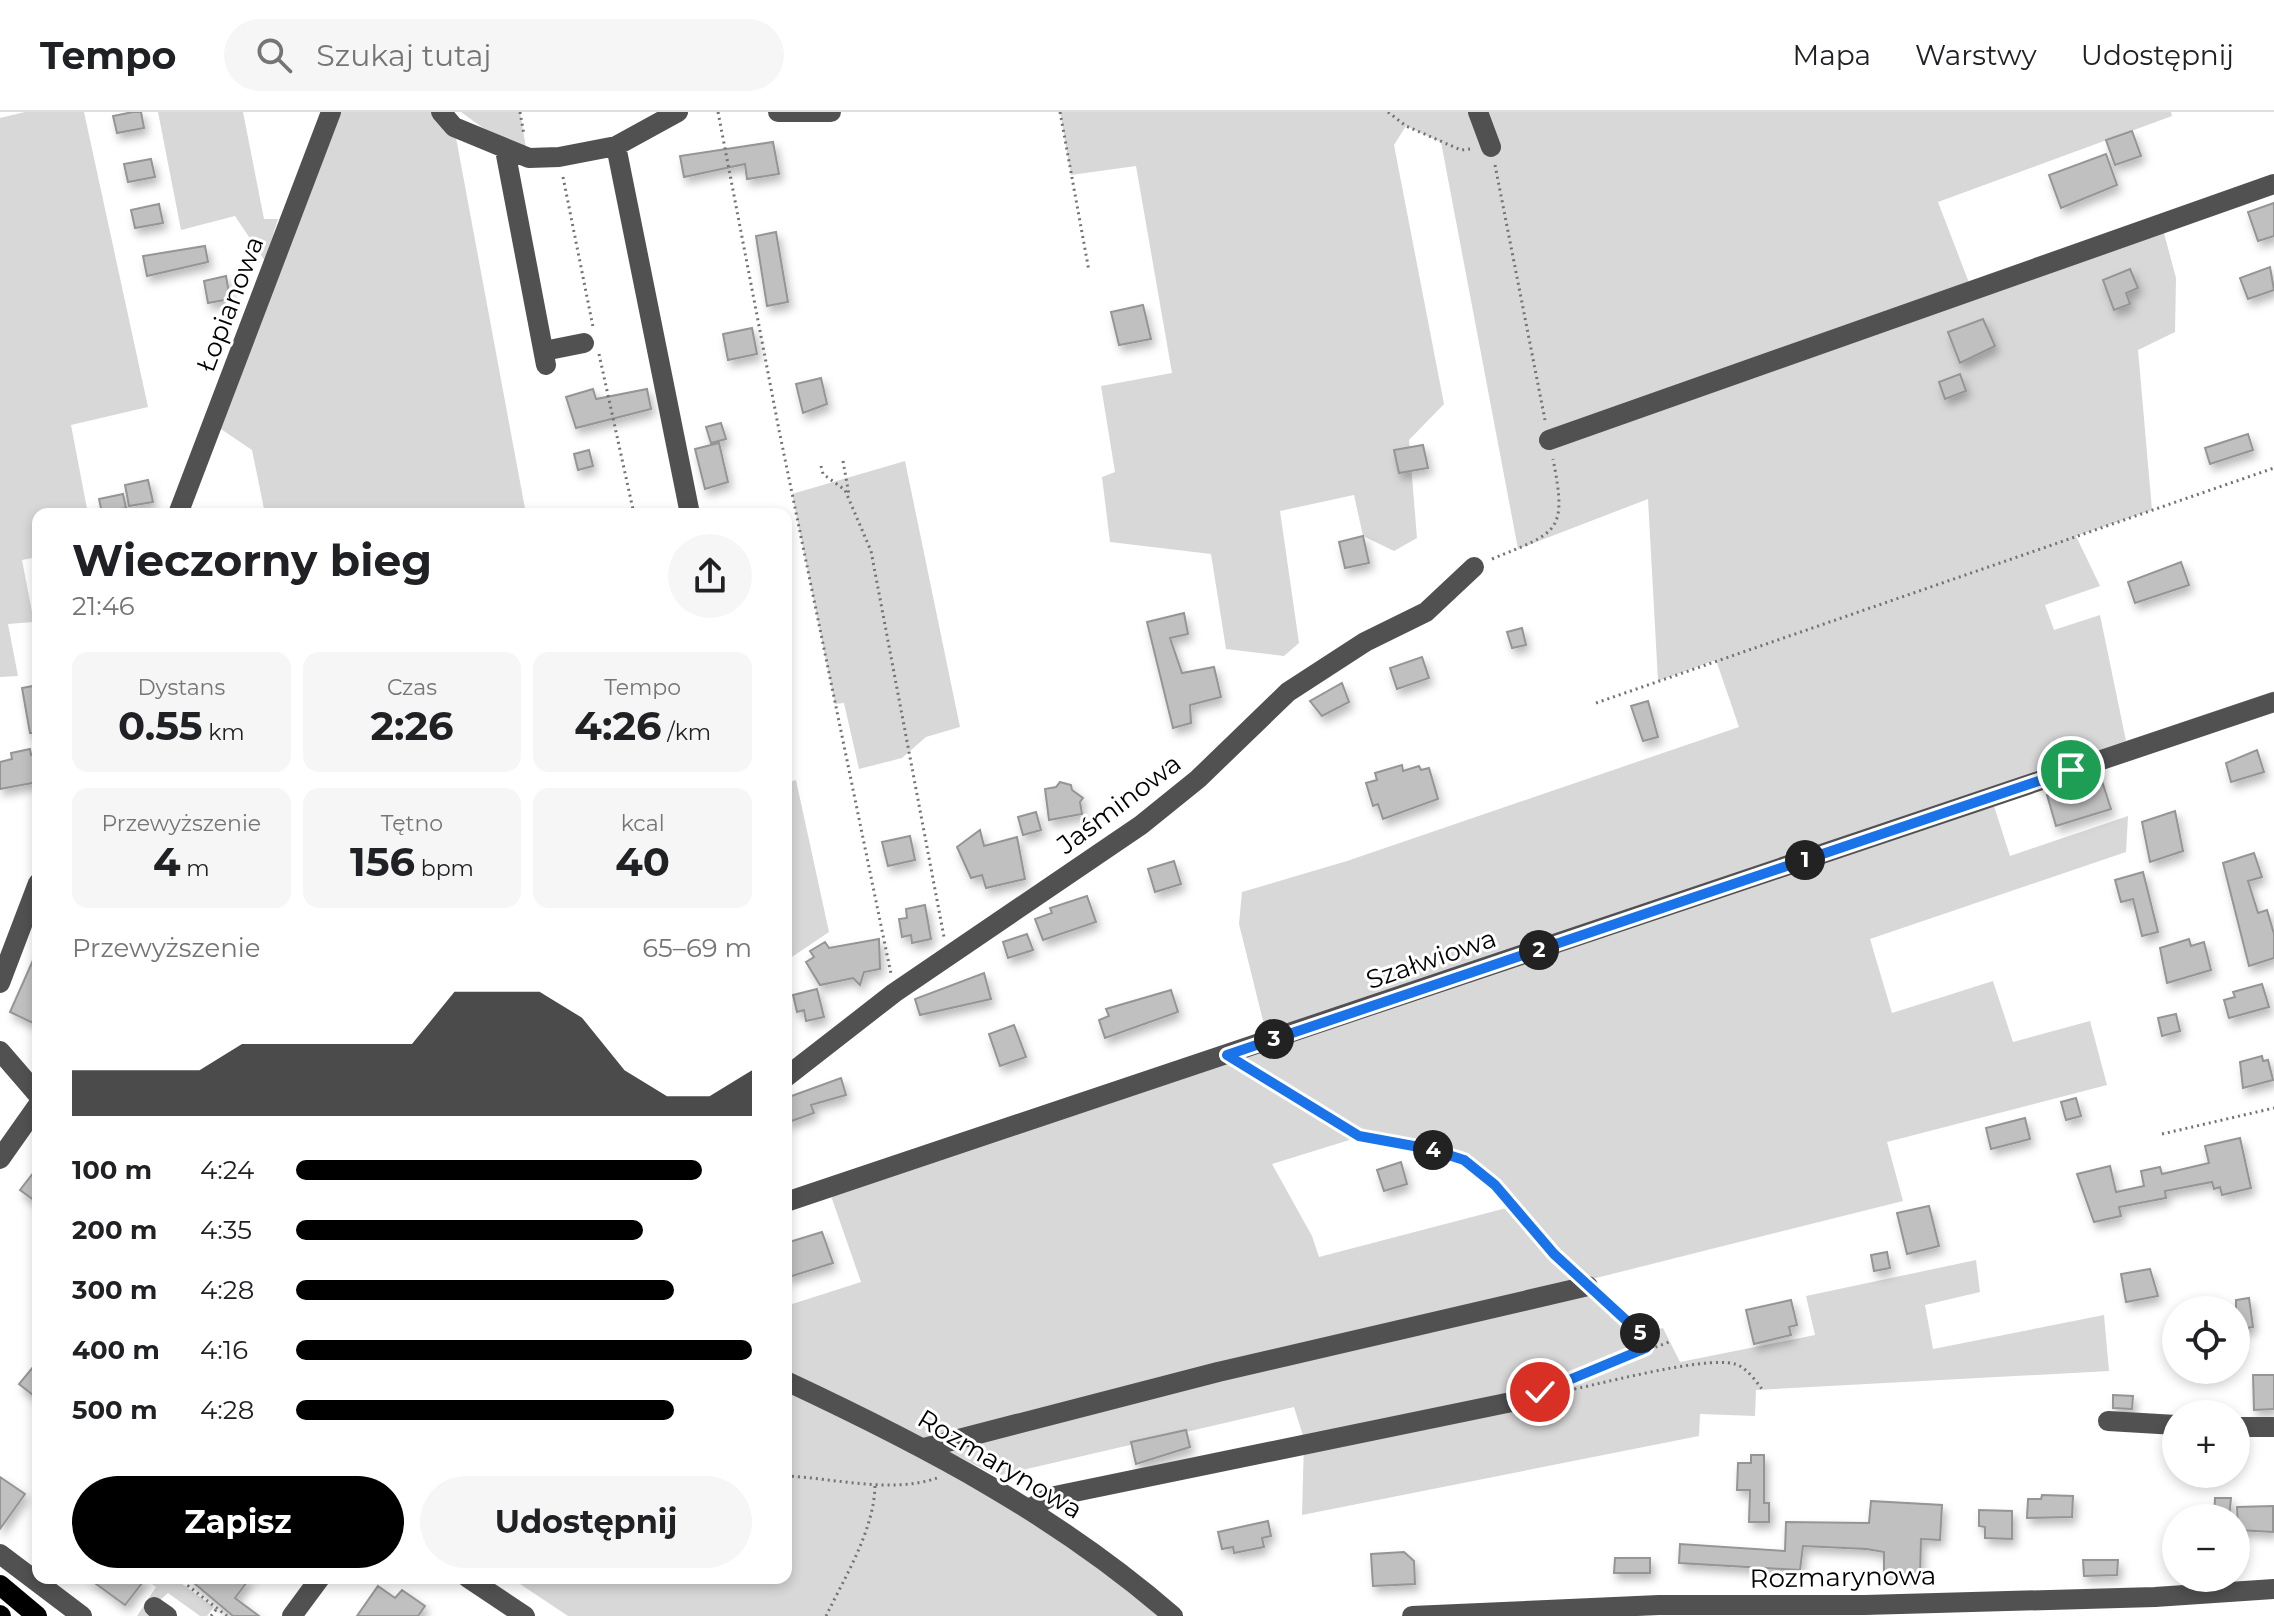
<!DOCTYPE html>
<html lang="pl">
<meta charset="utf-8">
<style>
body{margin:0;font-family:Montserrat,sans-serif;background:#f6f6f6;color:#202124;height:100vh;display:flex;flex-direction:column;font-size:30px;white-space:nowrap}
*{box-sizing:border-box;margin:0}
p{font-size:26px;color:#757577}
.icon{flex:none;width:44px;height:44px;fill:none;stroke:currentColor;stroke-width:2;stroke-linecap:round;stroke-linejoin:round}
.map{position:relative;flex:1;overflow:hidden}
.panel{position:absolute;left:32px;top:396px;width:760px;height:1076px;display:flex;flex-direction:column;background:#fff;border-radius:16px;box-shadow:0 4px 12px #0003}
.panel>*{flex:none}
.controls{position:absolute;left:2162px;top:1184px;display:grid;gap:16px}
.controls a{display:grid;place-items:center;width:88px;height:88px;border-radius:50%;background:#fff;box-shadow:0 4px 12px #0003;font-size:40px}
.pin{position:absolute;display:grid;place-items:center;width:68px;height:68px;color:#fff;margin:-34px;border:4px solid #fff;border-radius:50%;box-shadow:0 2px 8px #0007}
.km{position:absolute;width:40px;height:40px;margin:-20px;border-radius:50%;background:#222;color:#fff;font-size:22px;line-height:40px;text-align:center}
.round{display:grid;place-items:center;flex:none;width:84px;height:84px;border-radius:42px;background:#f6f6f6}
.overview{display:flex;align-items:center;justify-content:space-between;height:136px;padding:0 40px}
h1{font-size:44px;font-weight:700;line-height:60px}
.metrics{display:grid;grid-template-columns:repeat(3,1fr);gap:12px;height:136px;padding:8px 40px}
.metrics div{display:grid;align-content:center;border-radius:16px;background:#f6f6f6;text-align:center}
.metrics b{font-size:40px;font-weight:700}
.metrics small{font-size:22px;font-weight:400}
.metrics p{font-size:22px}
.chart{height:224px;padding:16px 40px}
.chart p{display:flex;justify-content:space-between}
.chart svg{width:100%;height:144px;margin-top:8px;fill:#000;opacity:.7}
.primary-button{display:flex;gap:16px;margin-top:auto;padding:16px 40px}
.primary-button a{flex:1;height:92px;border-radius:48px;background:#000;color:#fff;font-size:32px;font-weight:700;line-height:92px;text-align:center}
.primary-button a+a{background:#f6f6f6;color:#202124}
ul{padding:0 40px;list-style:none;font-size:26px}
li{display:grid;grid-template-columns:128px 96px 1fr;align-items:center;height:60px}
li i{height:20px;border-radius:10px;background:#000}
header{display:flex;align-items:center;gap:48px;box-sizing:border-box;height:112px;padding:0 40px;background:#fff;border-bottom:2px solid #e0e0e0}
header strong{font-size:38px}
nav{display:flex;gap:44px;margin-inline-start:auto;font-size:28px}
.search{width:560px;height:72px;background:#f6f6f6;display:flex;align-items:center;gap:20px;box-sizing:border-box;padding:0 28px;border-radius:44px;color:#757577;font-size:30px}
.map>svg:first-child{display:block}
.green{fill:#d8d8d8;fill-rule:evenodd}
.building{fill:#c0c0c0;stroke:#959595;stroke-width:2;filter:url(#shadow)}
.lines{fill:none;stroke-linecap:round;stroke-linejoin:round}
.path{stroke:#737373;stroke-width:3;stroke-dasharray:2 4;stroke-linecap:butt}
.minor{stroke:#515151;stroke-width:20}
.major{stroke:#000;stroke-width:20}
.route-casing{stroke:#fff;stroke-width:16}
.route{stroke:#1a73e8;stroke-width:10}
.labels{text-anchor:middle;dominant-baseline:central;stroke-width:6;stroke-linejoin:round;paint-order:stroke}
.street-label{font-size:26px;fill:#000;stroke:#fff}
</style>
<header>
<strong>Tempo</strong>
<div class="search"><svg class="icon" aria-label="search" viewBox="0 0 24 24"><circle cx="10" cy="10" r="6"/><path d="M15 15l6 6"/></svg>Szukaj tutaj</div>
<nav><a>Mapa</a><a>Warstwy</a><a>Udostępnij</a></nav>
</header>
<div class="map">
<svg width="2274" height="1504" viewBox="0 0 2274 1504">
<defs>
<filter id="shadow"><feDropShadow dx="3.5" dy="6" stdDeviation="4" flood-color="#0004"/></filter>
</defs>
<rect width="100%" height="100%" fill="#fff"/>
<!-- green -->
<path class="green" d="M25,0h59l64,295 -77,18 17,89h-50v43l-16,3 12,62 -26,2 10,52 -18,1v-559z
M158,0h85l21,107h14l-13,42 -30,-45 -54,14z
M331,0h110l13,15 72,387h-261l-13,-64 -40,-27z
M461,0h59l6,36 -43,-20z
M1060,0h1111l1,4 -234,86 33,86 193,-55 12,45 -1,54 -37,18 14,160 -76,26 24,50 -55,19 9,25 46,-15 26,126 148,-50v11l-280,104 16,50 118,-40 -2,36 -256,87 22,74 101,-32 20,61 77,-21 17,64 -220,57 16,59 -319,80 57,53 22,-6 17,34 135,-27 -9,-39 170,-36 4,32 -55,13 8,44 171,-34 5,56 -353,19 -1,26 -55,-2 -1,22 -397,79 2,-76 -10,-32 -297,69 -211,-106v-64l75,-24 -30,-86 437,-155 -29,-117 3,-32 105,-31 392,-134 -23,-67 -58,21 -10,-182 -130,50 -77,-407 -35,-16 -12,19 50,259 -35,36 8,98 -23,13 -31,-15 -9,-41 -74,16 19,132 -15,13 -58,-7 -15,-95 -101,-12 -8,-65 13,-5 -14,-86 71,-13 -36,-207 -65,9zM1359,1025c66,11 109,14 155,69l-195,51 -7,-21 -40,-72z
M905,349l55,266 -34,10 -24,21 -43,11 -15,-66 -9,1 -43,-210z
M796,668l33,152 -43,29v-178z
M786,1276l229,118 148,110h-595l-57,-38h275z
M144,1466h30l40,29 -7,9h-7l-32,-23 -22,20 3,3h-12l19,-29z"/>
<!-- building -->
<path class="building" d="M133,0h8l3,16 -27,5 -4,-17z
M2132,19l9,25 -26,9 -9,-25z
M773,30l6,32 -32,5 -2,-15 -61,13 -4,-21z
M2106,42l11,31 -56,23 -12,-33z
M151,47l4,18 -27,5 -4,-18z
M2274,91v33l-16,5 -10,-29z
M159,92l4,19 -28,5 -4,-18z
M776,120l12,70 -21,4 -11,-70z
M205,134l3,16 -61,14 -4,-20z
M2270,155l4,23 -26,9 -8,-21z
M2130,157l8,19 -12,5 4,11 -16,6 -11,-30z
M226,164l4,23 -22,4 -4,-22z
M1143,193l8,34 -32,6 -8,-33z
M1983,207l12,27 -35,17 -12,-31z
M752,216l5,26 -29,6 -5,-26z
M1960,262l6,17 -21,8 -6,-17z
M821,266l6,26 -24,9 -7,-29z
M593,277l3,10 51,-10 4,20 -75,19 -10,-31z
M721,311l5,16 -15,4 -5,-16z
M2248,322l5,16 -43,14 -5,-16z
M719,331l9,39 -23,7 -10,-40z
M1423,333l5,23 -29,5 -5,-23z
M589,338l4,16 -15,4 -4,-16z
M148,368l5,22 -24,4 -4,-21z
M123,382l3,14 -24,5 -3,-14z
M1363,424l6,27 -24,5 -6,-26z
M2181,450l8,23 -54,18 -7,-21z
M1184,501l4,21 -18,4 12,35 32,-6 7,30 -31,8 1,18 -18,5 -26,-106z
M1522,516l4,17 -14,3 -5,-16z
M1422,545l7,21 -32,11 -7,-21z
M1342,571l7,19 -27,14 -12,-15z
M38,573v48h-8l-8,-45z
M1648,589l10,36 -15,4 -12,-35z
M30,637l1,6 7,-2v29l-38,7v-27l12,-3 -1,-6z
M2257,638l7,22 -33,10 -5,-19z
M1402,653l1,6 16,-5 2,4 8,-2 9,31 -55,20 -5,-15 -5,2 -7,-23 11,-3 -2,-7z
M2101,666l10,31 -55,17 -9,-31z
M1060,670l11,3 1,5 11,8 -3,4 2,12 -33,6 -4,-31 11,-2z
M2175,699l8,40 -33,11 -8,-40z
M1036,700l5,18 -18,5 -5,-18z
M980,718l4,16 33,-9 8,42 -39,9 -4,-13 -11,3 -14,-31z
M910,724l5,24 -27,6 -6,-24z
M2254,741l8,24 -14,4 10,32 9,-3 7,24v24l-25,8 -26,-103z
M1174,749l7,23 -26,8 -7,-23z
M2143,760l15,60 -16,4 -9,-37 -12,3 -6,-22z
M1087,784l9,26 -53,18 -8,-21 17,-6 -2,-5z
M925,793l6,34 -19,4 -1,-8 -9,2 -3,-18 8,-1 -1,-9z
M1027,822l6,16 -25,8 -5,-16z
M879,827l1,30 -16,3 -4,13 -7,-7 -33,7 -14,-23 8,-5 -4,-6 15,-9 4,6z
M2189,827l2,7 13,-4 7,28 -44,13 -7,-35z
M38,837v62l-5,12 -23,-11z
M984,861l7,26 -71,16 -5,-16z
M2262,872l7,23 -40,11 -5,-18 11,-3 -2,-5z
M817,877l7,28 -18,4 -2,-11 -7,2 -4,-17z
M1171,878l7,22 -73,26 -6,-18 10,-4 -3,-7z
M2176,902l4,17 -18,5 -4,-18z
M1014,913l12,32 -26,9 -11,-32z
M2262,944l1,5 5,-1 5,20 -30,8 -3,-26z
M841,966l5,17 -35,10 3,8 -28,10v-25z
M2076,986l5,18 -15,4 -5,-18z
M2025,1006l5,21 -39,10 -5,-21z
M2240,1026l11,50 -29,7 -2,-8 -6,2 -2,-7 -47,9 1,7 -47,9 2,9 -27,6 -17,-48 33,-8 6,26 28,-6 -3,-15 19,-4 2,7 47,-11 -4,-17z
M1401,1050l6,22 -23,7 -7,-21z
M38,1055v36l-18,-13z
M1929,1094l10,40 -32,8 -10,-41z
M822,1120l11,31 -47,15v-35z
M1887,1140l3,16 -16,3 -3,-16z
M2150,1157l8,27 -32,6 -5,-28z
M2249,1186l4,29 -17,3v-30z
M1791,1188l6,25 -8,2 2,8 -37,9 -8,-34z
M38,1249v38l-19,-15z
M2253,1263h21v34l-20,1z
M2113,1283l20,1 -1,13 -19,-1z
M1186,1318l4,17 -54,17 -5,-22z
M1751,1343h13v48h5v19h-20l1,-32h-13l1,-27h13z
M0,1365l25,17 -25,35z
M2042,1383l31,1 -1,21 -45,1 1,-19h13z
M2215,1386h16l-2,20h-15z
M1871,1389l71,4 -2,35 -19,-1 -1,37 -36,-1v-23l-17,-3 -64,-3 -3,24 -121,-7 1,-19 105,7 1,-29 83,1z
M2273,1394v26l-35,-2 -1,-23z
M1979,1398l33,1v28l-27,-1v-11l-6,-1z
M1268,1409l3,15 -9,2 2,9 -30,6 -1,-6 -11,2 -4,-17z
M1404,1440l10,9 1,23 -42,2 -2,-32z
M1615,1446h35v15h-36z
M2083,1448h35l-1,15 -33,1z
M88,1466h58l-21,27z
M188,1466h62l-15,20 24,18h-26z
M378,1474l17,12 7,-8 23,16 -7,10h-61z"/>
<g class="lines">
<!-- path -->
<path class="path" d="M520,0l4,23
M718,0l61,318 112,544
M1060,0l29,159
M1388,0l18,14 55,24 9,-1
M1495,53l50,255
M563,65l30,150
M599,242l35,160
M843,349l6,34
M821,354l2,8 22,16 26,61 73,386
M1492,447c65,-27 76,-25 61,-100
M1596,591l678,-235
M1247,955l112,69 71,13 34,11 31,25 75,84
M2162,1022l112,-26
M1602,1187l34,27 10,22
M1549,1276l120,-46
M1551,1282c39,-7 153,-39 184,-30 11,3 20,16 27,25
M786,1364c48,2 105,18 151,2
M178,1466l49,38
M211,1504l7,-9
M826,1504c19,-39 48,-86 49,-130"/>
<!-- minor -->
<path class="minor" d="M441,0l13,15 75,31 30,-1 57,-11 62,-34
M778,0h53
M1478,0l13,35
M616,34l74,368
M505,38l41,215
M544,239l40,-8
M1549,328l725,-256
M178,402l153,-402
M0,871l38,-100
M0,939l38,44
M786,965l108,-84 247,-168 57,-46 90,-87 77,-50 61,-30 48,-45
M0,1047l38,-54
M786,1090l1488,-500
M786,1269c139,65 271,134 387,235
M2108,1309l68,4
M2236,1315h38
M924,1336l294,-76 370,-86
M1031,1396l19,-11 481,-99
M0,1442l82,62
M468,1466l57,38
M154,1495l13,9
M292,1504l28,-38
M1412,1504l247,-11h206l290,-8 119,-8"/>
<!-- major -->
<path class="major" d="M0,1473l37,31
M0,1503l1,1"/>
</g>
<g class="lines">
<defs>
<path id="route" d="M1540,1280l106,-44 -5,-14 -87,-80 -59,-69 -31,-25 -34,-11 -71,-13 -132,-81 844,-285"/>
</defs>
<!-- route casing -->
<use href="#route" class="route-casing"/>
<!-- route -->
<use href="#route" class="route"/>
</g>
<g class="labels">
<!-- street labels -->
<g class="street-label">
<text transform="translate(230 192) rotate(-69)">Łopianowa</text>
<text transform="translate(1119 692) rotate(-37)">Jaśminowa</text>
<text transform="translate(1431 847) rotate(-19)">Szałwiowa</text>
<text transform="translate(1000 1352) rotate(31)">Rozmarynowa</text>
<text transform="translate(1843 1465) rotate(-1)">Rozmarynowa</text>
</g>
</g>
</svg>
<div class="controls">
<a><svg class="icon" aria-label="locate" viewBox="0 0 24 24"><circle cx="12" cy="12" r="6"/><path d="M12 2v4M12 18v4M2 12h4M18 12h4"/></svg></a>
<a>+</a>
<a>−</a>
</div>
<div class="pin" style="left:2071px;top:658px;background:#1e9e55"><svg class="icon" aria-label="arrive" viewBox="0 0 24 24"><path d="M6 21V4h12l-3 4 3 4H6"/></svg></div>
<div class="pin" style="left:1540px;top:1280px;background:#d93025"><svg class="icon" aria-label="check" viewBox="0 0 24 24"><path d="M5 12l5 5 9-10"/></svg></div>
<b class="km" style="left:1805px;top:748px">1</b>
<b class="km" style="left:1539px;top:838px">2</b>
<b class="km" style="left:1274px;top:927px">3</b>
<b class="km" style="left:1433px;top:1038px">4</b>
<b class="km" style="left:1640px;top:1221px">5</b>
<section class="panel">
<div class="overview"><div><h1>Wieczorny bieg</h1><p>21:46</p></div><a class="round"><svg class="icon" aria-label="share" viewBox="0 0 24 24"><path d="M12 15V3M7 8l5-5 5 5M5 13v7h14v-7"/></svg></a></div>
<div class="metrics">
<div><p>Dystans</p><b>0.55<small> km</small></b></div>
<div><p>Czas</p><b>2:26</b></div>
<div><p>Tempo</p><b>4:26<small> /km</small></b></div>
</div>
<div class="metrics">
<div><p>Przewyższenie</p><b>4<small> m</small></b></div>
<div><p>Tętno</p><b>156<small> bpm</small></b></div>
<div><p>kcal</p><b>40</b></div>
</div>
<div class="chart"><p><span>Przewyższenie</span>65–69 m</p>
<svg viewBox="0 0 160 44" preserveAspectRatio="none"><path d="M0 44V30L10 30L20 30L30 30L40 22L50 22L60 22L70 22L80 22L90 6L100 6L110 6L120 14L130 30L140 38L150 38L160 30V44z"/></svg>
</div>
<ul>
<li><b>100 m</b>4:24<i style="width:89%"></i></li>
<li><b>200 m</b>4:35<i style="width:76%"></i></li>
<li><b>300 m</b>4:28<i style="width:83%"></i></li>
<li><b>400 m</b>4:16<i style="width:100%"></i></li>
<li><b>500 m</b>4:28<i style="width:83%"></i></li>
</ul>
<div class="primary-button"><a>Zapisz</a><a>Udostępnij</a></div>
</section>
</div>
